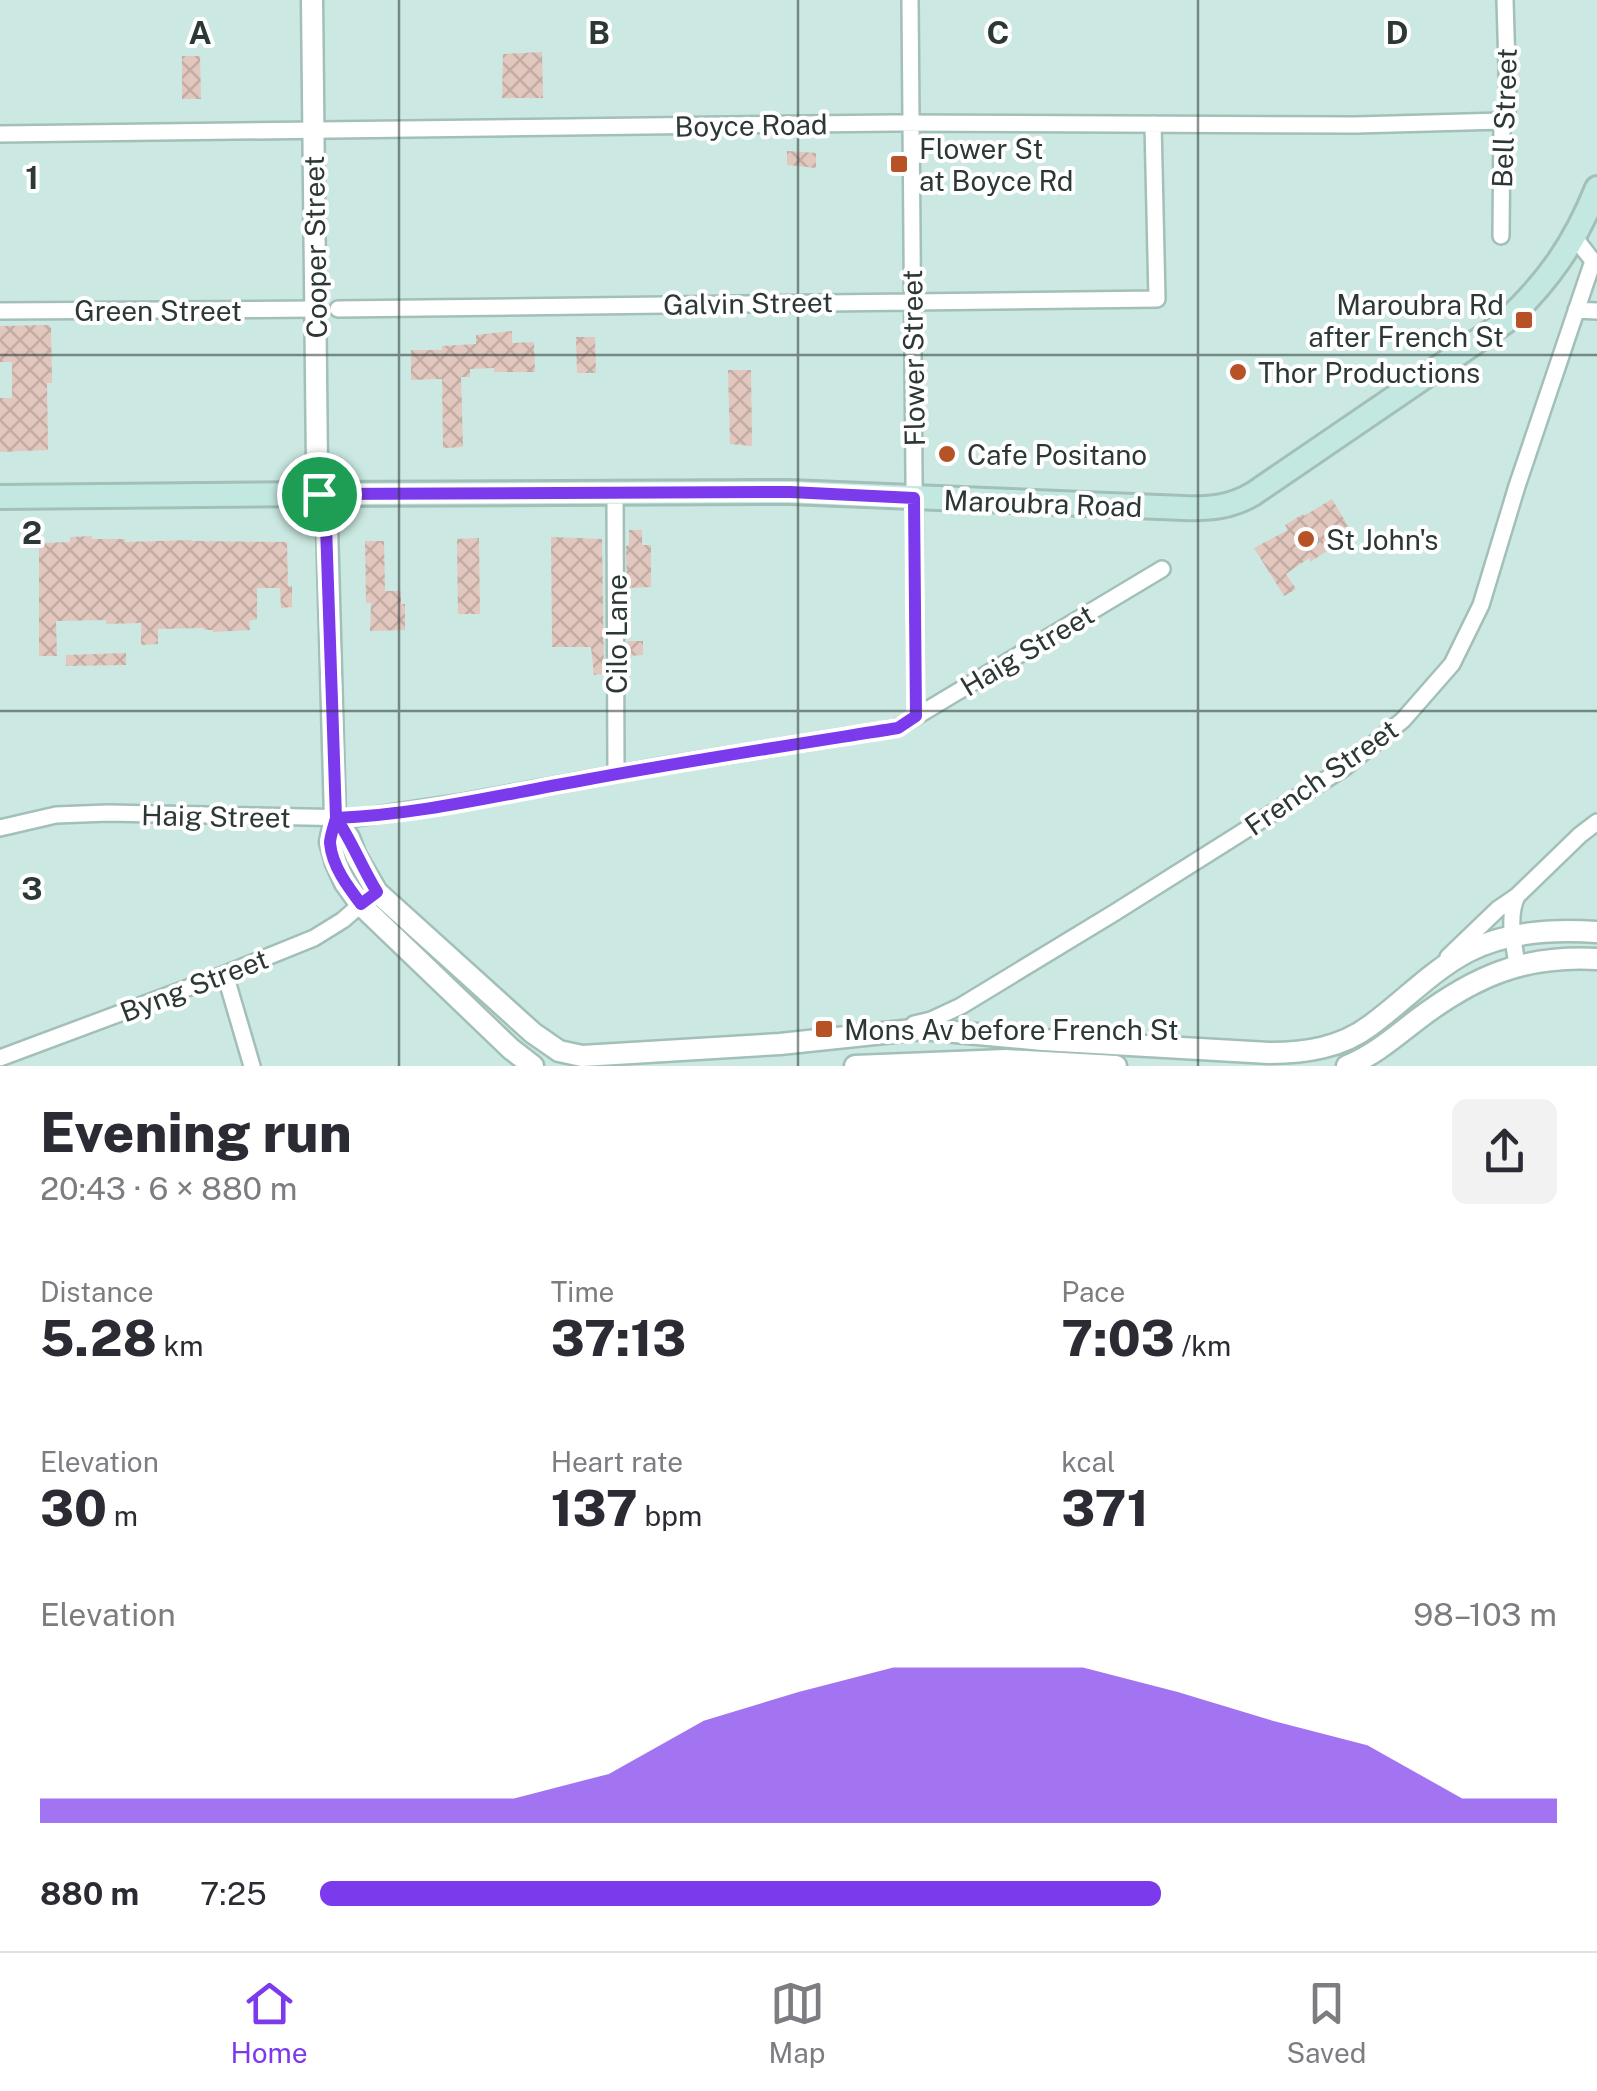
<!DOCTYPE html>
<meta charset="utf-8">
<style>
body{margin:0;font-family:"Public Sans",sans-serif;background:#f2f2f3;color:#2b2b33;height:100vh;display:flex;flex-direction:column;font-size:38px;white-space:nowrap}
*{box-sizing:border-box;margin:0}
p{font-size:32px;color:#7c7c81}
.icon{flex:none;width:55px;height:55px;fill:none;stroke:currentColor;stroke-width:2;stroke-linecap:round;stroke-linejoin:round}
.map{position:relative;height:1066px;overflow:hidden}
.panel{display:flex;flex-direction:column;background:#fff;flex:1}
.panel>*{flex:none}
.pin{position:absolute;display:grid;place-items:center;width:85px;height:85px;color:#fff;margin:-42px;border:5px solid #fff;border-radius:50%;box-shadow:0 2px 10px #0007}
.round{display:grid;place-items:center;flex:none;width:105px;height:105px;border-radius:15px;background:#f2f2f3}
.head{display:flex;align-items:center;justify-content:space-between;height:170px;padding:0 40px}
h1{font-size:55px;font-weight:800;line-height:75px}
.metrics{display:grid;grid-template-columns:repeat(3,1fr);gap:15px;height:170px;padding:10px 40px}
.metrics div{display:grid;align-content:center}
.metrics b{font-size:50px;font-weight:800}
.metrics small{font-size:28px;font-weight:400}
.metrics p{font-size:28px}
.chart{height:280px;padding:20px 40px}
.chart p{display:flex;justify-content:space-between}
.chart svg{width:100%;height:180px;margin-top:10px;fill:#7c3aed;opacity:.7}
ul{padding:0 40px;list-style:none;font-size:32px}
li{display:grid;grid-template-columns:160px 120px 1fr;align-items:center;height:75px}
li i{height:25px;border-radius:12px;background:#7c3aed}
.menu{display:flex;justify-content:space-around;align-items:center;height:140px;border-top:2px solid #e1e1e2;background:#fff;font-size:28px;color:#7c7c81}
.menu a{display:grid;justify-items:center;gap:5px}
.menu .on{color:#7c3aed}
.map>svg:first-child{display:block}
.building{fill:url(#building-cross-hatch)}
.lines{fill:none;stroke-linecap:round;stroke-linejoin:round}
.minor-casing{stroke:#a2bfb8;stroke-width:20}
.tertiary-casing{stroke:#a2bfb8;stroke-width:25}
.secondary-casing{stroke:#a2bfb8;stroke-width:28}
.minor{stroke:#fff;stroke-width:15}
.tertiary{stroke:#fff;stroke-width:20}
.secondary{stroke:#c3e8e2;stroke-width:22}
.route-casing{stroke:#fff;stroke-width:20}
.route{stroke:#7c3aed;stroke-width:12}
.grid{fill:none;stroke:#2c3835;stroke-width:2.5;stroke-opacity:0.55}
.poi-dot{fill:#b75126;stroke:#fff;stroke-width:4}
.labels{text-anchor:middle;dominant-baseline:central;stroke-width:8;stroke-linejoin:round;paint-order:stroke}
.street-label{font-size:28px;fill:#2c3835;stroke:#fff}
.poi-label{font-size:28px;fill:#2c3835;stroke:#fff;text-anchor:start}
.grid-label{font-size:32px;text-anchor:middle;font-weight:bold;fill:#2c3835;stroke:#fff;stroke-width:8;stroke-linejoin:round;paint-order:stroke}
</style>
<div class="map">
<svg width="1597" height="1066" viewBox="0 0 1597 1066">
<defs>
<pattern id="building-cross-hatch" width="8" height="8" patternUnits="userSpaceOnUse" patternTransform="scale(2.5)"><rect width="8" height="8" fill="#e2c7be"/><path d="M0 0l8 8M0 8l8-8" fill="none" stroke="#c2aca4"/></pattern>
</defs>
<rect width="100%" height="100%" fill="#cbe9e2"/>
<!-- building -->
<path class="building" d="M542,52l1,46h-41l1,-44z
M182,56h18l1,43h-19z
M787,151l29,2v15l-29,-3z
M49,325l2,3 1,55h-5l1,67 -48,2v-54h12v-36h-12v-36z
M512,331v12l22,-1 1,30h-41v-4l-24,1v8h-9l2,70 -20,1 -1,-69 -31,1v-30h31v-4l34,-2v-9z
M576,337h19l1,36h-19z
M728,370h23l1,76 -22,-2z
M1332,499l16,27 -8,4 3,5 -19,12 3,4 -17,11 -1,-4 -23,16 10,15 -12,7 -30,-48 34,-18 -3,-5 18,-11 1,2z
M629,530h13v15h9v42l-24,1 -1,-42 3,-1z
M92,536v3h33v3l67,-2v1l95,1 1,44h4v21l-11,1 -1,-20h-23v31l-8,2 1,9 -37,2v-2h-9v-2l-46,1v15l-17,1v-22l-35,1v-4l-50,1 1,35h-18v-113l31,-1v-5z
M551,537l51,2 2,135 -10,1 -3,-28h-39z
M479,538l1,76h-22l-1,-75z
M365,541h19l1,50h16v13h4v26l-35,1 1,-28h-5z
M627,641h16v14l-16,1z
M126,653v12l-60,1v-11z"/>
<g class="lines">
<defs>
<path id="minor" d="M910,0l6,716
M0,134l894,-11 462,2 146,-4
M1501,236l1,-115 5,-8 1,-11 -3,-102
M338,309l819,-10 -4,-175
M1576,310l21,1
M0,311l316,-2
M615,494l1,280
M0,828l56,-13 52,-2 248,5 101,-15 204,-37 236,-38 265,-159
M1448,957l50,-48 19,-13 63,-61 17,-13
M1517,965c-3,-22 -10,-48 0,-69
M225,974l27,92
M914,1024l17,-4 30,-14 153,-93 230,-145 59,-48 49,-56 29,-59 36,-119 76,-225 -18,-23
M0,1058l225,-84 89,-36 29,-18 23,-20"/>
<path id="tertiary" d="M312,0l5,467 2,27 8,31 8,293 -5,24 6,21 9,20 16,22 150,144 22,17
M335,818l14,20 7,18 21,36 156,141 26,18 23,5 198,-12 142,-15 121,11 226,13c36,0 72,-5 102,-28 33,-24 61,-55 98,-74 39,-20 85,-22 128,-19
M855,1066l151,-6 110,6
M1347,1066c26,-10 49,-30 71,-47 57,-43 106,-64 179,-60"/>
<path id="secondary" d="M0,497l319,-3 471,-2 394,16c26,1 47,-1 69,-14l252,-172c43,-40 70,-79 92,-134"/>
</defs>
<!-- minor casing -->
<use href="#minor" class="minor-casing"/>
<!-- tertiary casing -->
<use href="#tertiary" class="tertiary-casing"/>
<!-- secondary casing -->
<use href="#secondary" class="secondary-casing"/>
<!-- minor -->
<use href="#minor" class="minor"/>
<!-- tertiary -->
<use href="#tertiary" class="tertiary"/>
<!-- secondary -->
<use href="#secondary" class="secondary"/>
</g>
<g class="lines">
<defs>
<path id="route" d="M319,494l7,32 10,292c16,23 26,50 41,74l-16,12c-13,-17 -29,-38 -31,-61 0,-7 4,-17 6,-25 81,-3 163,-23 243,-37 106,-20 212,-36 319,-53l18,-12 -2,-218 -124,-6 -471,2"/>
</defs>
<!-- route casing -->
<use href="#route" class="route-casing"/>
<!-- route -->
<use href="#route" class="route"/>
</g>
<!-- grid -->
<path class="grid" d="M399,0v1066M798,0v1066M1198,0v1066M0,355h1597M0,711h1597"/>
<!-- markers -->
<g class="poi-dot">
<rect x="889" y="154" width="20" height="20" rx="5"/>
<rect x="1514" y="310" width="20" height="20" rx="5"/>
<circle cx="1238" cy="372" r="10"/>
<circle cx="947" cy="454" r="10"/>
<circle cx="1306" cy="539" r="10"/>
<rect x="814" y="1019" width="20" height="20" rx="5"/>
</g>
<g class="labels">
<!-- street labels -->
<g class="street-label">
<text transform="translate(1504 118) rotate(-88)">Bell Street</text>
<text transform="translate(751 125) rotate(-1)">Boyce Road</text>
<text transform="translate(315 247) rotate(-91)">Cooper Street</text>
<text transform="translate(748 303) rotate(-1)">Galvin Street</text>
<text x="158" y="310">Green Street</text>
<text transform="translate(913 358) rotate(-91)">Flower Street</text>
<text transform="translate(1043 503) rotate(2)">Maroubra Road</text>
<text transform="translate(616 634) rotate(-90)">Cilo Lane</text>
<text transform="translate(1027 650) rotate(-31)">Haig Street</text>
<text transform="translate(1321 777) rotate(-35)">French Street</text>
<text transform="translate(216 816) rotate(1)">Haig Street</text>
<text transform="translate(194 985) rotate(-21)">Byng Street</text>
</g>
<!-- poi labels -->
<g class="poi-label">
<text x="919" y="148">Flower St<tspan x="919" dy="32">at Boyce Rd</tspan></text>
<text x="1504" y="304" text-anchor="end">Maroubra Rd<tspan x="1504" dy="32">after French St</tspan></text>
<text x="1258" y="372">Thor Productions</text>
<text x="967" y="454">Cafe Positano</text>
<text x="1326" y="539">St John's</text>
<text x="844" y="1029">Mons Av before French St</text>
</g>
</g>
<g class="grid-label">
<text x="200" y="44">A</text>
<text x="599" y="44">B</text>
<text x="998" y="44">C</text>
<text x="1397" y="44">D</text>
<text x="32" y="189">1</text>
<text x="32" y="544">2</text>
<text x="32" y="900">3</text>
</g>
</svg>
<div class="pin" style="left:319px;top:494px;background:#1e9e55"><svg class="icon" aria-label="arrive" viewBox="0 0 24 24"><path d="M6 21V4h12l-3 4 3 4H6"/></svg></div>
</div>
<section class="panel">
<div class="head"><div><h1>Evening run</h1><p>20:43 · 6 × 880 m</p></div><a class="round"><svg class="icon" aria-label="share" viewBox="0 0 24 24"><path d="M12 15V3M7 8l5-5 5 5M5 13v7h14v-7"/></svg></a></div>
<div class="metrics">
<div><p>Distance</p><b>5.28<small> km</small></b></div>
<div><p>Time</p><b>37:13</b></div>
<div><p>Pace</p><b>7:03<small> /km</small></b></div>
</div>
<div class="metrics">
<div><p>Elevation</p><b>30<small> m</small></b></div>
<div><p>Heart rate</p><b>137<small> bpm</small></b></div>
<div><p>kcal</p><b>371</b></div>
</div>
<div class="chart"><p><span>Elevation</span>98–103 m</p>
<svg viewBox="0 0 160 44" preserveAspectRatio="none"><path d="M0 44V38L10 38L20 38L30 38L40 38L50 38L60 32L70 19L80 12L90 6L100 6L110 6L120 12L130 19L140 25L150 38L160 38V44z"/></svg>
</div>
<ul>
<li><b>880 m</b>7:25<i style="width:68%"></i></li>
</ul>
</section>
<nav class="menu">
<a class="on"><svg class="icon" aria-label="home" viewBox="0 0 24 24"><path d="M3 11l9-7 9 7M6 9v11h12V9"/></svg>Home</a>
<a><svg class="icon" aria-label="map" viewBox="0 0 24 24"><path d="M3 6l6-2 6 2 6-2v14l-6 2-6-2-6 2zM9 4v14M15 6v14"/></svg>Map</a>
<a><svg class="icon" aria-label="saved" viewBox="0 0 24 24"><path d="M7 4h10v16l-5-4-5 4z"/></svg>Saved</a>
</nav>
